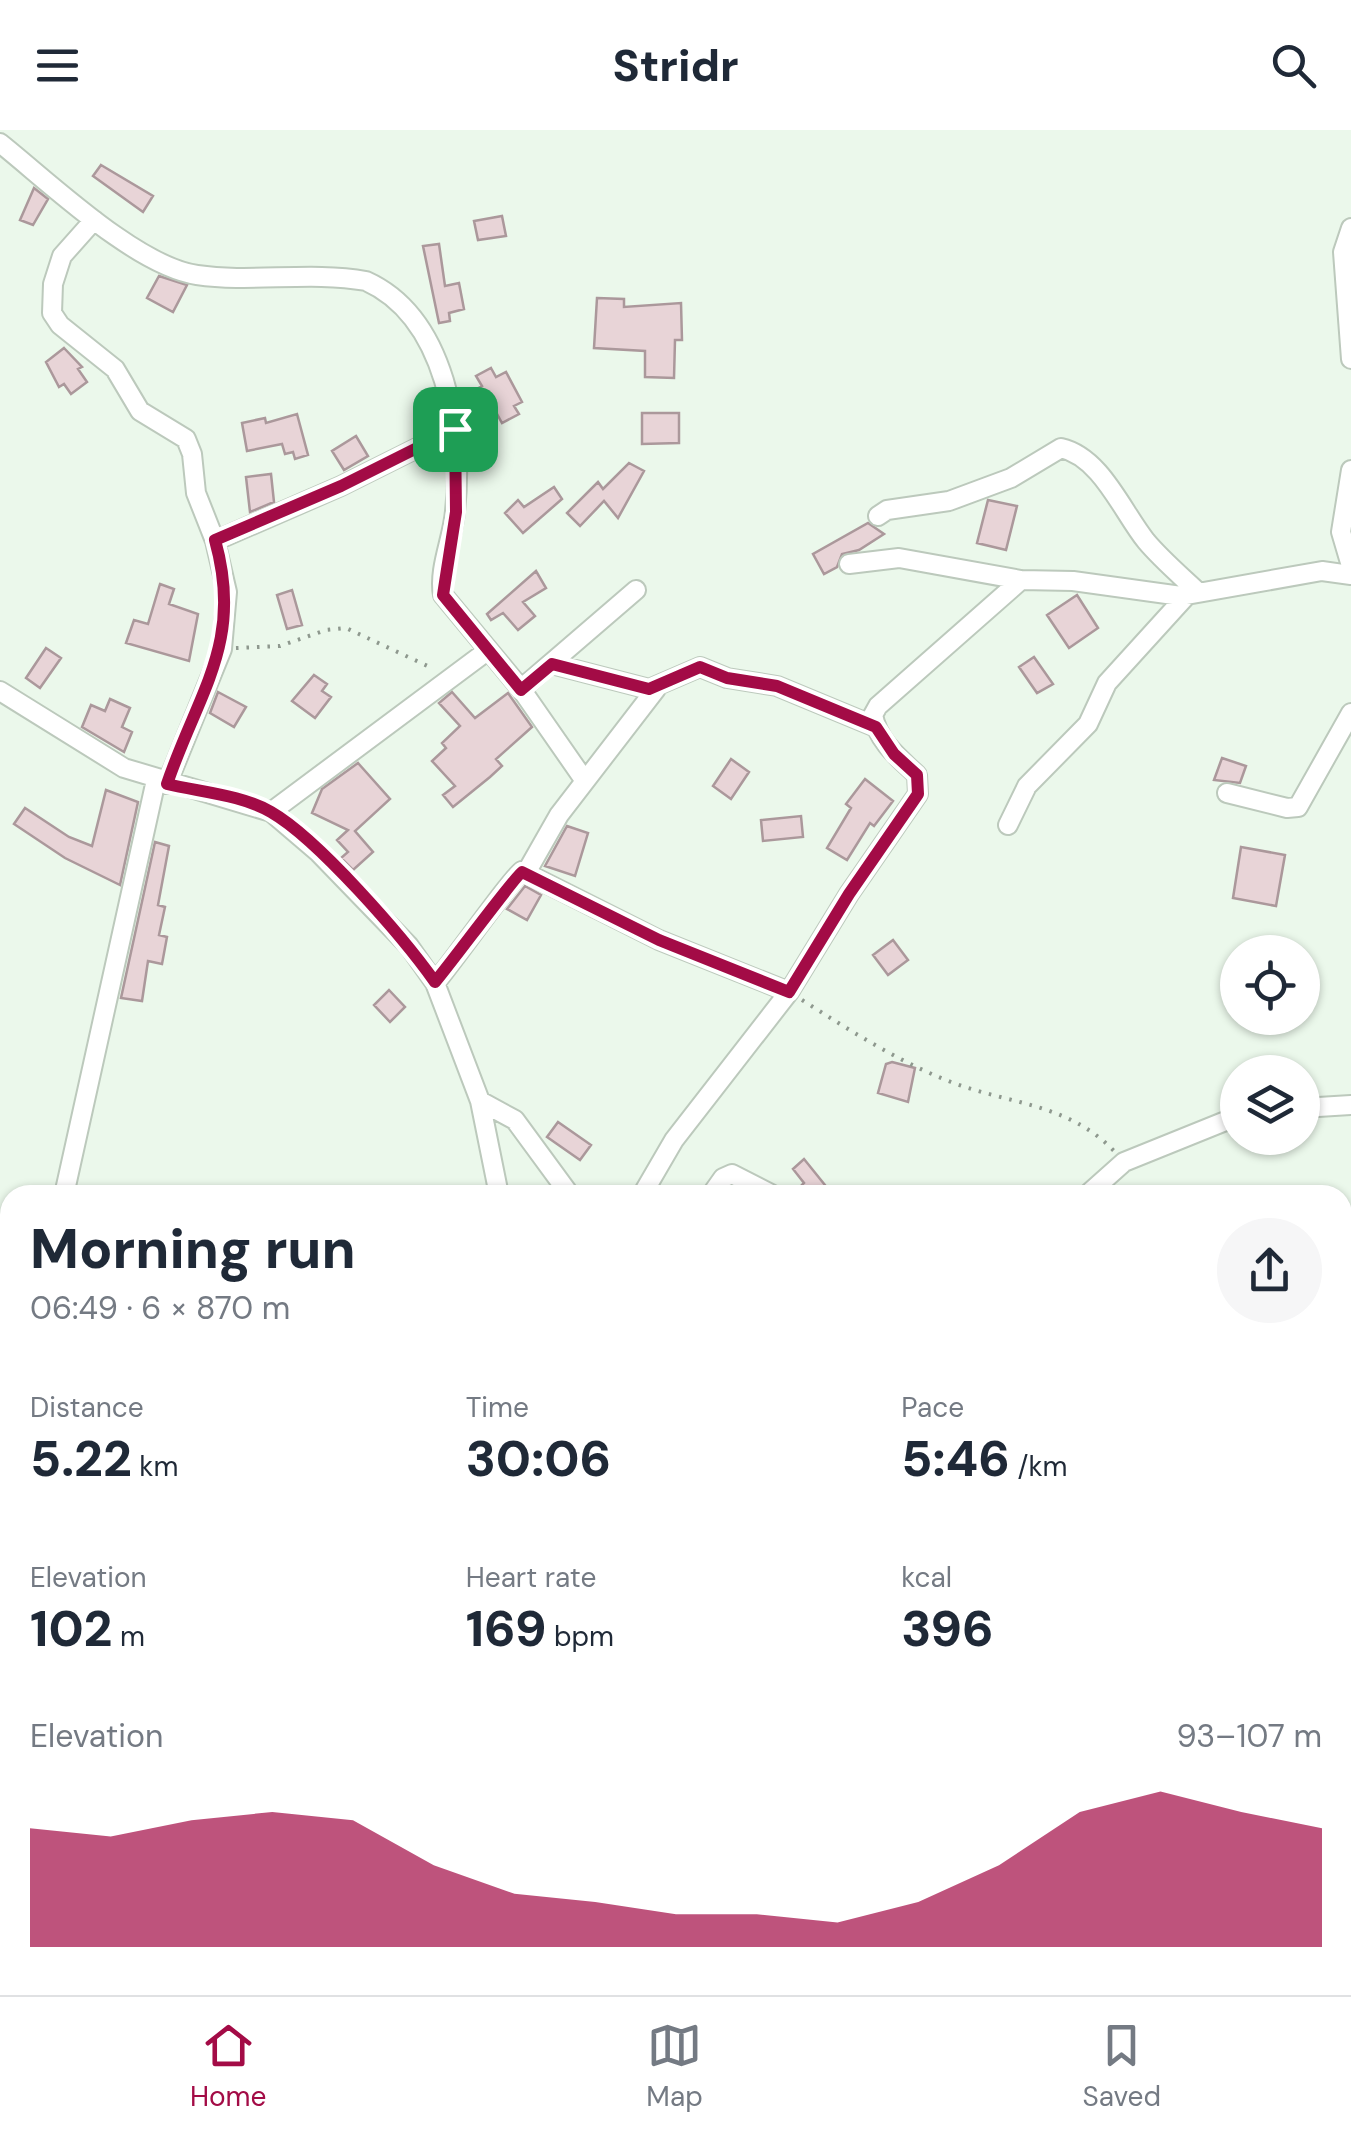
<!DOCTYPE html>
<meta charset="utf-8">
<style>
body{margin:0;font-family:"DM Sans",sans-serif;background:#f6f6f7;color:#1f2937;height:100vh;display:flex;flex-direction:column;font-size:38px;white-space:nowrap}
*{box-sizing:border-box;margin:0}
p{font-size:32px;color:#747a83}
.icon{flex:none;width:55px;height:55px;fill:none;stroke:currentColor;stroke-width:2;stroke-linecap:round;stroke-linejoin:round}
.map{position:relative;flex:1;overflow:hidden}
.panel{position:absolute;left:0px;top:1055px;width:1352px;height:810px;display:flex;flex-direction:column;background:#fff;border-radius:30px 30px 0 0;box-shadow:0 2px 8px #0004}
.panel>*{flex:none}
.tools{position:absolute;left:1220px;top:805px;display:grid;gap:20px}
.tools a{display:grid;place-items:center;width:100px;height:100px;border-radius:50%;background:#fff;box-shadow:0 2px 8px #0004;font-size:50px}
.pin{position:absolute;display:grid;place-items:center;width:85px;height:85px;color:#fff;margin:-42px;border-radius:20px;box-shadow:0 5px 15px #0006}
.round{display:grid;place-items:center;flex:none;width:105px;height:105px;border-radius:52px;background:#f6f6f7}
.headline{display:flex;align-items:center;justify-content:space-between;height:170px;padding:0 30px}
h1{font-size:55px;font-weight:800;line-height:75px}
.stats{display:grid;grid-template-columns:repeat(3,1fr);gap:15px;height:170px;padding:10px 30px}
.stats div{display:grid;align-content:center}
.stats b{font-size:50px;font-weight:800}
.stats small{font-size:28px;font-weight:400}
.stats p{font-size:28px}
.chart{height:280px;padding:20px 30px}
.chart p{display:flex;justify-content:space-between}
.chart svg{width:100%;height:180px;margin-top:10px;fill:#a30b46;opacity:.7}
header{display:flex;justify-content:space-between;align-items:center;height:130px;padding:0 30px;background:#fff;font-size:45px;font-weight:800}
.tab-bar{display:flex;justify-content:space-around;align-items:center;height:140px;border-top:2px solid #e0e1e3;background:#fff;font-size:28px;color:#747a83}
.tab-bar a{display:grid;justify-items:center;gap:5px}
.tab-bar .selected{color:#a30b46}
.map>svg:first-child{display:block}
.building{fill:#e8d4d7;stroke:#ab989b;stroke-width:2.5}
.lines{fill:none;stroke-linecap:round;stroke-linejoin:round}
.service-casing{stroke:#bcc9bc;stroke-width:14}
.minor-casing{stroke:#bcc9bc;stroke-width:22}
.path{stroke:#8e988e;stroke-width:4;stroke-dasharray:2.5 8;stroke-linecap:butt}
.service{stroke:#fff;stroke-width:9}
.minor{stroke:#fff;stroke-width:18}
.route-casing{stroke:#fff;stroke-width:20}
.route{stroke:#a30b46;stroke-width:12}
</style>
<header><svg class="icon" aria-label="menu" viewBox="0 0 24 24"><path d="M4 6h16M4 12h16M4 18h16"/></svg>Stridr<svg class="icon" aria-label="search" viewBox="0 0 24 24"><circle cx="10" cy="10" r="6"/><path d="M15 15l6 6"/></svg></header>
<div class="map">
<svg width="1351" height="1865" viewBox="0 0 1351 1865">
<rect width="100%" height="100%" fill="#ebf8eb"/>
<!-- building -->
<path class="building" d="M101,35l52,31 -10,16 -50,-36z
M34,58l14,11 -15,26 -13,-5z
M502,86l4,20 -28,4 -4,-19z
M439,114l6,42 14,-3 5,26 -15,4 1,8 -11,2 -16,-77z
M159,146l28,9 -14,27 -26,-14z
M597,168l27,1v8l57,-4 1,37h-7l-1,38 -29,-1v-26l-51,-3z
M64,218l18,19 -4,2 9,13 -16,12 -7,-10 -5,3 -13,-25z
M491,238l5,9 10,-5 16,30 -8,4 5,8 -17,9 -5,-9 -7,4 -15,-28 7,-4 -6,-10z
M642,283h37v30l-37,1z
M297,284l11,41 -13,4 -2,-7 -8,2 -3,-10 -35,7 -5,-28 23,-5 1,5z
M356,306l12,20 -24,14 -12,-19z
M629,333l15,8 -26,47 -14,-17 -24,25 -13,-13 31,-31 5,7z
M271,344l3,28 -24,10 -4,-35z
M554,357l8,12 -39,34 -18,-20 13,-13 6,7z
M988,370l29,6 -11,44 -29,-7z
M868,393l16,11 -25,16 -17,4 -5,13 -13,7 -11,-20z
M536,441l10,17 -23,14 12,14 -17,14 -15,-17 -12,7 -4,-6z
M160,454l14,5 -5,15 29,10 -9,47 -63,-18 8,-23 14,4z
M292,460l10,35 -15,4 -10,-34z
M1077,465l21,33 -29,20 -22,-33z
M46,518l15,10 -21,30 -14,-10z
M1034,527l19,27 -16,9 -18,-26z
M314,545l13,9 -5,7 9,6 -16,21 -23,-17z
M218,562l28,15 -12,20 -24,-14z
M452,562l23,26 33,-25 24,34 -36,32 6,7 -12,11 -37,30 -10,-12 12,-9 -23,-25 14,-13 -4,-5 18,-17 -21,-23z
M110,569l20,9 -8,19 10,5 -8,20 -42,-25 9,-22 14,6z
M1222,628l24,8 -6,17 -26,-3z
M731,629l18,13 -18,27 -18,-13z
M358,633l32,36 -35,32 18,21 -20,18 -12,-12 7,-6 -11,-12 11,-10 -36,-17 10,-24z
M865,649l28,22 -19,25 -4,-3 -23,37 -20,-12 24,-40 -5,-4z
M106,660l32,12 -18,83 -55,-27 -51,-34 11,-16 44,29 23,9z
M801,686l2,21 -40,4 -2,-21z
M567,696l21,7 -13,43 -30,-10z
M155,712l14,4 -11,59 7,2 -6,28 8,2 -5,27 -14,-3 -6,40 -21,-3z
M1241,717l44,8 -9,51 -43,-8z
M525,756l16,9 -14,25 -20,-11z
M893,810l15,20 -20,15 -15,-20z
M389,860l16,17 -15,15 -16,-17z
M892,932l23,6 -7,34 -30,-9 8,-29z
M558,992l33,23 -11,15 -33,-23z
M804,1029l29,36h-41l12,-12 -11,-14z"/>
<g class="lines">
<defs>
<path id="service" d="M195,1865l2,-10"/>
<path id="minor" d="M0,13c49,39 136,123 197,132 55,8 113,-4 169,6 80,36 98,152 89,230 -2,27 -17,58 -12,84l78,94 64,92
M94,90l-32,36 -9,28 -1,29 8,12 55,44 25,42 46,28 6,15 4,39 19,48 12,51 -5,57 -55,135
M1351,98l-8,24 8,107
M1351,340l-10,62 10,34
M878,386l9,-6 62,-9 62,-23 50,-30c40,9 61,63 85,93 16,19 34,34 52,51
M215,411l126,-55 114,-57
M849,434l50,-6 122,22 52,1 108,15 141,-25 29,4
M552,534l97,25 51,-22 27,11 50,8 99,41
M521,559l115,-99
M0,561l124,77 147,44 48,41 90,93 26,37 45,118 19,94
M1227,663l60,15 11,-1 53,-94
M271,682l216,-161
M1008,695l19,-39 61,-62 19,-41 80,-88
M526,743l33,-58 97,-126
M435,853c15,-17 79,-108 87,-112l137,69 130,52
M480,971l35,19 55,75
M1302,978l49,-3
M64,1065l92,-415
M642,1065l32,-55 115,-148 60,-98 69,-100 -1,-19c-19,-18 -39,-33 -44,-60l5,-9 143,-126
M711,1065l12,-17 9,-4 41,21
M1087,1065l37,-33 114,-46
M1342,1414l9,-2
M1342,1554l9,-10
M0,1637l10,5
M0,1822l10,-4
M1342,1842l9,2
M368,1855l12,10
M450,1865l7,-10
M876,1865l9,-10
M1111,1865l1,-10"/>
</defs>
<!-- service casing -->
<use href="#service" class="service-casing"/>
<!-- minor casing -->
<use href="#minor" class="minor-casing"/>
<!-- path -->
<path class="path" d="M236,518l44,-2 46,-16 20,-2 88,41
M802,870c49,31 95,61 149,82 57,22 117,21 163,69"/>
<!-- service -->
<use href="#service" class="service"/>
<!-- minor -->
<use href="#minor" class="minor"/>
</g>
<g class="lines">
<defs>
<path id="route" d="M455,299l1,83 -13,83 78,95 31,-26 97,25 51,-22 27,11 50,8 99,41 18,27 23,21 1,19 -69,100 -60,98 -130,-52 -137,-68c-6,3 -73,94 -87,110 -32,-45 -117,-143 -164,-170 -29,-17 -71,-20 -104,-28 31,-92 77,-141 48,-244l126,-54z"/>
</defs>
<!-- route casing -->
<use href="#route" class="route-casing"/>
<!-- route -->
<use href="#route" class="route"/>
</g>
</svg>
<div class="tools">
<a><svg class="icon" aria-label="locate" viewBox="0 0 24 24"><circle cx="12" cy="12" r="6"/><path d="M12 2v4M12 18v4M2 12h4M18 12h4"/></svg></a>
<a><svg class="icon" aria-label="layers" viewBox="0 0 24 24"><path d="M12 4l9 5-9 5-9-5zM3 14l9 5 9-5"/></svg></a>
</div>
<div class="pin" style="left:455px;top:299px;background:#1e9e55"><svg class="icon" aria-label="arrive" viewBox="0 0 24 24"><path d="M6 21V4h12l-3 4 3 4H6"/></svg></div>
<section class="panel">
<div class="headline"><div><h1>Morning run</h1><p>06:49 · 6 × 870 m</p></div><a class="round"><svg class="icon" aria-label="share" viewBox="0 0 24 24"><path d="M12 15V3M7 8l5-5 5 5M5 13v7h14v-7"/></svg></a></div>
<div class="stats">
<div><p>Distance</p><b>5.22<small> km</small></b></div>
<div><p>Time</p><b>30:06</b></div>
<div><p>Pace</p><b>5:46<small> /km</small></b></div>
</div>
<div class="stats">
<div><p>Elevation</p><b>102<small> m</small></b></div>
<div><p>Heart rate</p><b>169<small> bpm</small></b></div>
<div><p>kcal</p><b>396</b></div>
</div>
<div class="chart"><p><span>Elevation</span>93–107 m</p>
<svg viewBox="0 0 160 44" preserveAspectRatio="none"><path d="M0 44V15L10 17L20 13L30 11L40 13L50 24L60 31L70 33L80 36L90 36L100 38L110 33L120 24L130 11L140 6L150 11L160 15V44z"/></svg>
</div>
</section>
</div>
<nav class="tab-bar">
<a class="selected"><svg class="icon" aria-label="home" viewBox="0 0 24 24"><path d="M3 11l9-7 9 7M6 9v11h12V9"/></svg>Home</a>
<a><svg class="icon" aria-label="map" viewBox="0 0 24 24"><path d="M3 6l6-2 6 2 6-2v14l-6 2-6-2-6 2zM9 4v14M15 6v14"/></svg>Map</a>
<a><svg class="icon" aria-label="saved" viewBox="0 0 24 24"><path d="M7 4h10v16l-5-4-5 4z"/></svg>Saved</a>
</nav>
